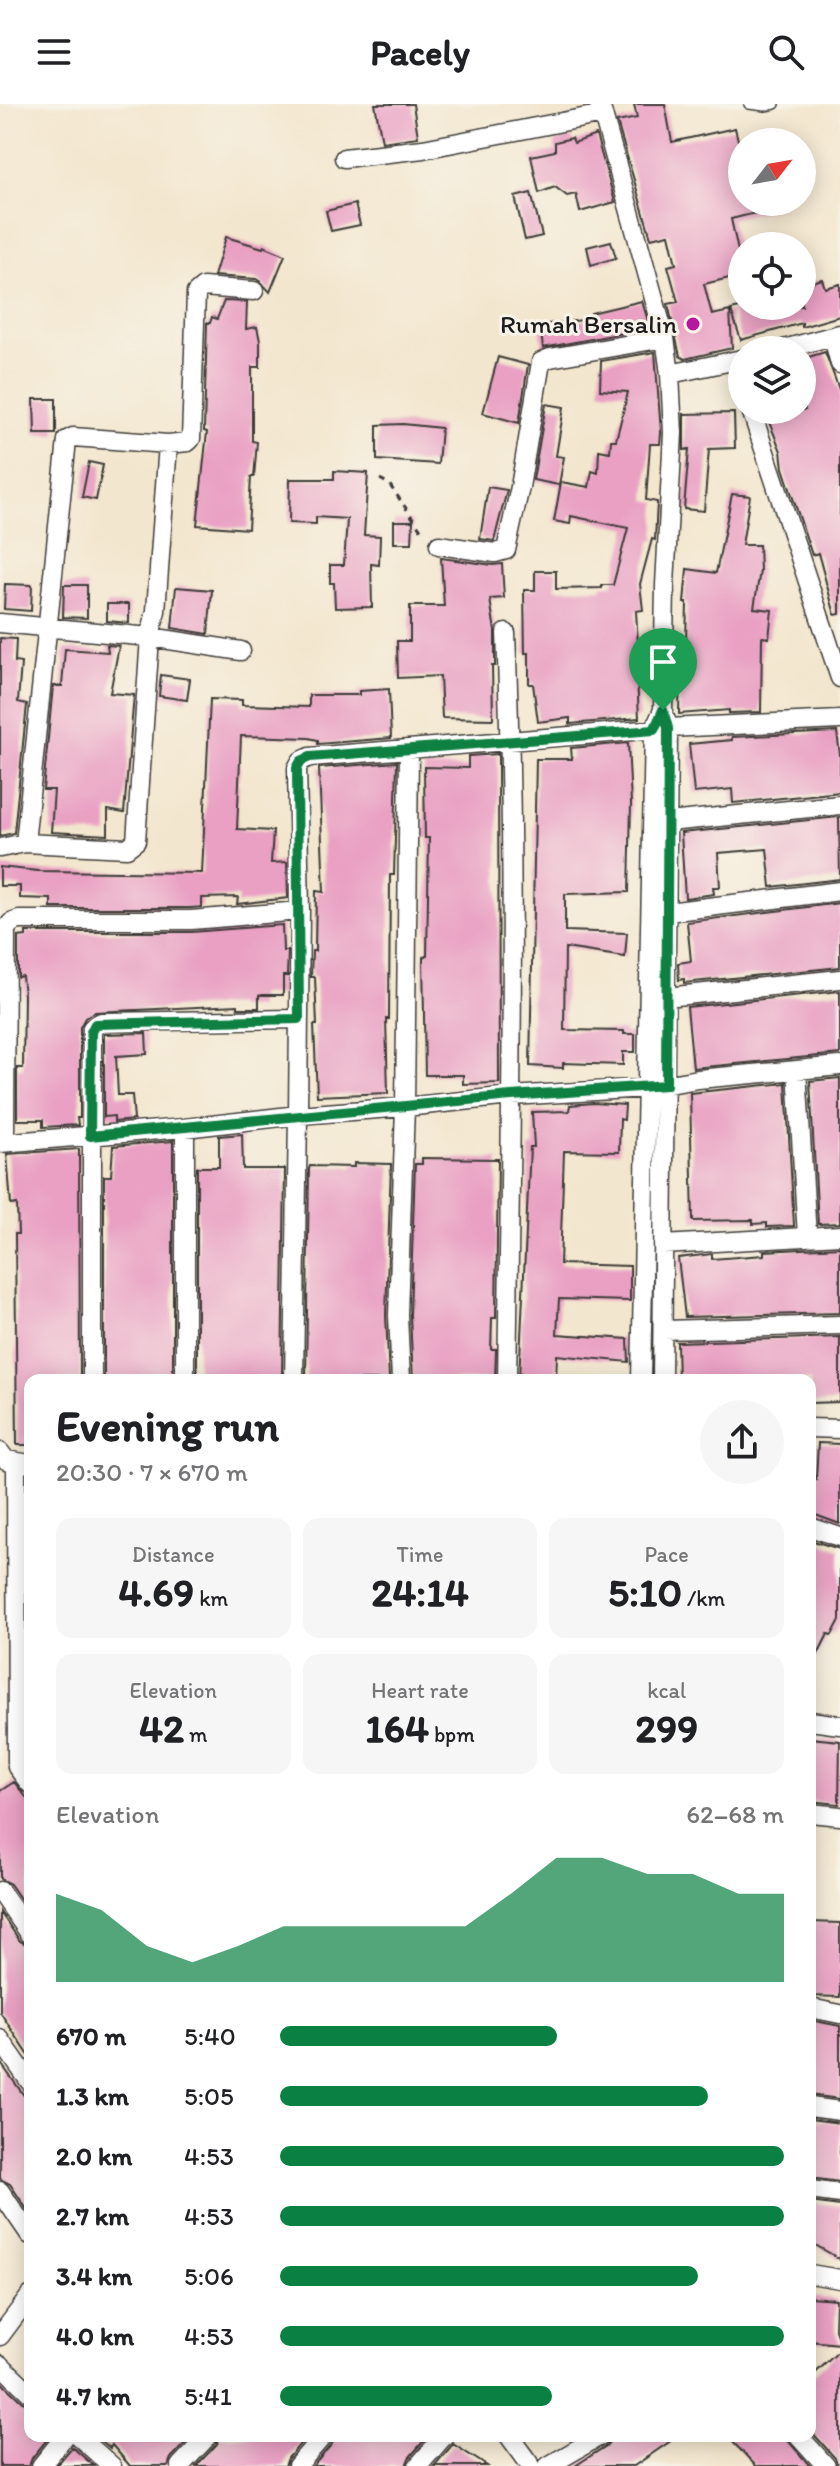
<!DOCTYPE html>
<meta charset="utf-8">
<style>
body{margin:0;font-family:Itim,sans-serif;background:#f6f6f6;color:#202124;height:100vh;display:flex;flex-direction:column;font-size:30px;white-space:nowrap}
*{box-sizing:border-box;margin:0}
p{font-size:26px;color:#757577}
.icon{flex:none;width:44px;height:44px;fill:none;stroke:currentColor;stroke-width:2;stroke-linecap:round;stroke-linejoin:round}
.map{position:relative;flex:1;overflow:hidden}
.details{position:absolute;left:24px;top:1270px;width:792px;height:1068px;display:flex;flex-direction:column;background:#fff;border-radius:16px;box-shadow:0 4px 20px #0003}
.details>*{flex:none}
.needle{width:52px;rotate:59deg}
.tools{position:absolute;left:728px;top:24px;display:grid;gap:16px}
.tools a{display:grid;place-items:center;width:88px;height:88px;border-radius:50%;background:#fff;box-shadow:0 4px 20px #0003;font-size:40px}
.pin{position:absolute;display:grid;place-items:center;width:68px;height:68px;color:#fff;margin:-82px -34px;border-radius:50% 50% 50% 0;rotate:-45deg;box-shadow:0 0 8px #0007}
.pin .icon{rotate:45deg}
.round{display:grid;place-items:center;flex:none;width:84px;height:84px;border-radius:42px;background:#f6f6f6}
.overview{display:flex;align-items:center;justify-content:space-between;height:136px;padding:0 32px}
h1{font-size:44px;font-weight:800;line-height:60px}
.figures{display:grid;grid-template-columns:repeat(3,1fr);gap:12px;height:136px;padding:8px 32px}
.figures div{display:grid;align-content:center;border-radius:16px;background:#f6f6f6;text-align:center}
.figures b{font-size:40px;font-weight:800}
.figures small{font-size:22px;font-weight:400}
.figures p{font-size:22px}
.chart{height:224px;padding:16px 32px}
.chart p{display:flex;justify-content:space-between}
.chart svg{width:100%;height:144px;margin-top:8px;fill:#0b8043;opacity:.7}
ul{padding:0 32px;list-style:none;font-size:26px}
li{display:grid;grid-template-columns:128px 96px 1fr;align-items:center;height:60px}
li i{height:20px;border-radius:10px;background:#0b8043}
header{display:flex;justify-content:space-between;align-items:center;height:104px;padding:0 32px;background:#fff;font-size:36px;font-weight:800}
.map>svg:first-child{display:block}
.building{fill:#e9a0c3}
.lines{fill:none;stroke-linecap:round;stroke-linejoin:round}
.lane-casing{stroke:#3c3a37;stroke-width:12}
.street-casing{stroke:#3c3a37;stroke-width:21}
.path{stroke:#3c3a37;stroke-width:3;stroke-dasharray:6 6;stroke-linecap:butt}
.lane{stroke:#fff;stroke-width:9}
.street{stroke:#fff;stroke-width:18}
.route-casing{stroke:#fff;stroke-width:16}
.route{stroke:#0b8043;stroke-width:10}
.poi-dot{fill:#b5179e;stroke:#f7f3e8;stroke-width:3}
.labels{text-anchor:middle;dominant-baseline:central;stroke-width:6;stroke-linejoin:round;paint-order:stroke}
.poi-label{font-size:26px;fill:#1c1c1c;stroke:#f7f3e8;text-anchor:end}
</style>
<header><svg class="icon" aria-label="menu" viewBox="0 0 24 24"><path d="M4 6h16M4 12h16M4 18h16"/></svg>Pacely<svg class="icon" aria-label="search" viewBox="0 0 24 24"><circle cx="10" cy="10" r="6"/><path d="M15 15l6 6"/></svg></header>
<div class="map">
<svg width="840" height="2362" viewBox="0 0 840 2362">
<rect width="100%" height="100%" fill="#f7f3e8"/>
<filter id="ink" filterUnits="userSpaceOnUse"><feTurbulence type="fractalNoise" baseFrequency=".0125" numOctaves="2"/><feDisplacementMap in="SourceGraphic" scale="16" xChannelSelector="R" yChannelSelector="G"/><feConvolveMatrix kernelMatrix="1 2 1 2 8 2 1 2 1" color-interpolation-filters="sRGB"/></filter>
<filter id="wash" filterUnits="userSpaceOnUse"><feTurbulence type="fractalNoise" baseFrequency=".006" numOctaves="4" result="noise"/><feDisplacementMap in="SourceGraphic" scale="32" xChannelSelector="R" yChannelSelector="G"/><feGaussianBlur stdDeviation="1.8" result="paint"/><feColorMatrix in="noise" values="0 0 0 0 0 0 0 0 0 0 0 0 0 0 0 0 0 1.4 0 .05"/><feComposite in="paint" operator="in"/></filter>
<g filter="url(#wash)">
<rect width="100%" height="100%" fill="#f3e6ce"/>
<g id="blocks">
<!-- building -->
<path class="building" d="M375,0h38l5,33 -36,5z
M634,0h31l7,38 63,-14 7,29v45h34v6l-45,11 7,32 4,-1v25l-38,9 8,31 18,-4 2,37 -47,11 -5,-3 -12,-52 10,-2 -10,-36 8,-2 -7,-30 -18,4 -34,-116 20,-4z
M596,31l19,67 -35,10 -4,-18 -9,2 -12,-9 -16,6 -8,-37 24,-5v-9l17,-4 2,5z
M531,89l11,43 -17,4 -10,-43z
M355,100l5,21 -29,6 -5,-20z
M226,133l37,11 1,-2 21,9 -15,37 -9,-10 -5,-3 -42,-3z
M611,137l5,17 -25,7 -4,-18z
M822,175l3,9 15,-4v32l-38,11v-4l-61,17 -10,-30 17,-4h54v-21z
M224,197l23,1 -1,27 11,-2 3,14v26h-8v74l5,1 -3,35h-3l-3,52 -51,-4 10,-93 -3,-1 3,-108h3l2,-6 5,2z
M642,197l8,27 -107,20 -3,-23 52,-6 -1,-6z
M655,248l6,81 -1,11h-10l-4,56 11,2 -2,38 -3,-1 -12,45 3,26 -7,1 4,65 -3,1 2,41 -69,6v-6l-32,4 -5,-38h-4v-31h-4l-1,-63h11v-19h21v18l46,-1v-3h11l15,-57 -57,-12 -1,8 -16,-3 7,-39 28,5 3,-16 6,2 1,-23 11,2 1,-12h5l12,-48 -28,-2 1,-29z
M825,248l15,40v222l-5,1 -17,-62 -6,2 -29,-87 -2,-17 -17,-41h41l-3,-11v-40z
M498,253l30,8 -9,58 -36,-10z
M34,295h22v35h-21z
M546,300l18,3 -8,49 8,1 -5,28 -26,-5z
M734,309l1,35 -26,1 -5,62 -20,-2 5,-60 -5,1v-36z
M403,320l38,4 -3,36 -61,-4v-35z
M89,358l14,3 -7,35 -14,-3z
M334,367l34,2 -4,62 16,1 -1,29 -8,-1 1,43 -37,1 -1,-25h-4v-18h14l3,-46 -31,-2v7l-27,-1 1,-44h44z
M488,383l19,3 -13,51 -14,-2z
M732,390l18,2 -8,49h17l1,26 -6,37 18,2 -3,28 -7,-1 -1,75 -32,1v-3l-50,4 1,-50 -4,-1v-22l10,1 1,-39h-3l3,-34 29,4z
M394,417h19l-1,22h-18z
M441,454l52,7 9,-1 2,34 -14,1 5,32v35h-3l1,53 -51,-1 -2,-42 -42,2 -1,-37h13v-35h34z
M5,480l27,1 -1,26 -27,-2z
M64,481h23v33l-24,-1z
M176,483l36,3 -4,44 -36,-6z
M107,500h22v19l-22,-2z
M0,534l16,1 -1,23 6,1 -3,39 9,2 -13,129 -14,3z
M107,541l12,1 -9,47 24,2 -10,118 -16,-3v25l-57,-3 3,-42h-11l10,-104h9l3,-37 43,3z
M161,571l29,4 -3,21 -28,-4z
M389,585l2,49 -73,6v-4l-9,-2 -68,-2 -4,93 36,2 -2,32 16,-1 1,36 -51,6 1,-7 -36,1v9l-12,1h-139v-9l-31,-1v-12h-20v-19l38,4 164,2 8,-174 32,1v5l67,2v-12h50v-4z
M837,628l3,23v37l-107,11 -1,-14 -38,4 -5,-49 43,-4v-3z
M628,639l3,60 -2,89 -64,2v37l62,2 -2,24 -60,-9 -1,82 60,1v3h11v18h-12v13l-60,-2v5l-33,-2 6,-307h36l-1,-11z
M498,650l1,329 -36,1v-9h-38l-2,-118 4,-1 2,-118h-4l-1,-71 44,1v-12z
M397,658l-3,113h-4l-1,144h-3l2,74 -71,3 -3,-71h3l-2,-48h-4l1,-26h3l1,-60 8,1 -5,-124z
M839,713l1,62 -69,8 -4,-38 -49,4 2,34h-7l1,7 -29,4 -4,-65z
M840,799v64l-156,16v-4l-5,1 -1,-17 13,-2 -4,-39z
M282,821l1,26h5l-1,25h-4v19h-24v13h-21v-3l-143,7 -10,6 -5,9v91h-3l1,7 -35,2v-7h-26v-52h6l1,-73 -2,-19 -4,1v-40l8,-1v-4h165z
M840,887v63l-147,14 -6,-61z
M146,929l1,21 -31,2 2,39h14l2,25 -20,2v-6l-10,1v-83z
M840,974v145l-22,1 -8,-143z
M786,979l8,143 -27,1v-4l-14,1v-4l-60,1 -3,-128z
M593,999l32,2 -1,15 -4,-1 -1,33 -55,-1 -4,113 70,2v35l-71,-2 -2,35 71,5 1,23 -72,-7 -1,25h-37l11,-233h4l-2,-35 37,-1 1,-6z
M242,1030l1,35h42l-3,211h-85v-213h22v-31z
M173,1037v239h-69v-204h7l2,-30z
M79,1045l1,231h-50v65h-13l-2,-211h3l-1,-30 -6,1 -4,-51z
M422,1054l76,1 -2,159h-4l-1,31h5l-1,31h-82l-3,-65 5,-151h7z
M354,1059l37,1 -5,151 3,65h-83l3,-211 1,-3 44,1z
M840,1143v66l-155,4 -7,-59 34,-4v5l52,-4v-4z
M840,1233v65l-30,1v-23h-132l-1,-38z
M818,1339l22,1v80l-30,-11v-36l6,2z
M810,1436l30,9v71l-8,15 -4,-1 -18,36z
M810,1634l30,3 -1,63 -29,-3z
M14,1678l16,20v111l-20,-29 -10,-5v-88z
M0,1808l20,29 10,5v111l-30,-45z
M810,1818l30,1v74l-30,-1z
M810,1916l30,6v73l-30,-4z
M0,1958l30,42v110l-20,-30 -10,-5z
M810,2015l30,4v59l-30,-4z
M810,2098l30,4v53l-30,-17z
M810,2193l26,2 -1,31 5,14 -30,-3z
M840,2246v116h-2l-3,-8 -25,-28v-52z
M0,2277l22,21 8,3v31h20l-18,22 -3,8h-29z
M96,2332h96l-21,22 -3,8h-38l-18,-21 -2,3z
M220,2332h87l-19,22 -3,8h-89l21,-22z
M335,2332h93l-19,22 -3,8h-93l19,-22z
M614,2332h64l-44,30h-59l31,-20z
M727,2332h57l26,30h-54z
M453,2340l34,22h-53z
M72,2343l22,19h-38z"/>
</g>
</g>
<g filter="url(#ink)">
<use href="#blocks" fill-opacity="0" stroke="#3c3a37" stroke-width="2"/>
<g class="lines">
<defs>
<path id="lane" d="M749,0l16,2 10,-2"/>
<path id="street" d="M600,0l65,234 5,36 3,59 -8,152 -2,125 -9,20 -13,650
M344,54l79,-9 180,-35
M833,233l7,27
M780,246l60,-16
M736,257l6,21
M670,270l72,-15
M751,306l89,268
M439,441l56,8 11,-3 14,-63 21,-125 9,-4 115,-20
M0,519l150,14 91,14
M506,529c10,248 5,498 1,747
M840,616l-172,8 -358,29 -9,4 -4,7 3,143 -2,204 107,-8 106,-11 135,-8 52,-9 142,-13
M668,718l172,-17
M25,739l102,5 9,-7 14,-204 6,-26 12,-167
M0,744l25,-5 42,-403 6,-3 95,7 20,-2 3,-3 5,-146 7,-6 51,4
M667,808l173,-21
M666,893l174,-18
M797,966l10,167
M5,1038l1,-213 5,-6 8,-3h172l109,-9
M0,1039l185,-15 113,-13 -4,265
M663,1141l177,-10
M663,1226l177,-5
M92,1276v-352l9,-6 198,-3
M185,1276v-252
M401,1276l-3,-65 7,-208 4,-356
M662,1276l6,-652 -2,-8
M810,1324l30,1
M0,1348l6,8 24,4
M16,1358l1,305 13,17
M810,1423l30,10
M810,1617l30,4
M810,1709l30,3
M0,1787l30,43
M810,1904l30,6
M0,1935l30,43
M810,2003l30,4
M810,2086l30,4
M0,2087l30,44
M810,2170l30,5
M0,2232l30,-40
M0,2260l30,29
M78,2332l34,30
M509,2332l22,30
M799,2332l27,30
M41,2362l24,-30
M180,2362l28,-30
M297,2362l26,-30
M418,2362l26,-30
M548,2362l52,-30"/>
</defs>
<!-- lane casing -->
<use href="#lane" class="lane-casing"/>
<!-- street casing -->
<use href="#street" class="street-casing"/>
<!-- path -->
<path class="path" d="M380,375l9,5 35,50"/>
<!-- lane -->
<use href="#lane" class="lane"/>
<!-- street -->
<use href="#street" class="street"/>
</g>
</g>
<g class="lines" filter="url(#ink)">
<defs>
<path id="route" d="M663,606l5,18 -2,357 -155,11 -421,40 1,-104 4,-8 204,-5 -2,-251 4,-7 9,-4 344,-27z"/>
</defs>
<!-- route casing -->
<use href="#route" class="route-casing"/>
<!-- route -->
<use href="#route" class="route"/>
</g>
<!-- markers -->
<circle class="poi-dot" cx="693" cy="220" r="8"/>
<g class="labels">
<!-- poi labels -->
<g class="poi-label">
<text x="677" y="220">Rumah Bersalin</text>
</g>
</g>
</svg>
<div class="tools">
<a><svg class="needle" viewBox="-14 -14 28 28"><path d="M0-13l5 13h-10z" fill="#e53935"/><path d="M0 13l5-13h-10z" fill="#757577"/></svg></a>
<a><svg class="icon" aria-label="locate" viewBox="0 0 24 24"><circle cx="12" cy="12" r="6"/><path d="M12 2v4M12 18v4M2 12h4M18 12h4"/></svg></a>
<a><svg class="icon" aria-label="layers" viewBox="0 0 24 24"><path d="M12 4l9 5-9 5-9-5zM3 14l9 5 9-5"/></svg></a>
</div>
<div class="pin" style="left:663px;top:606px;background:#1e9e55"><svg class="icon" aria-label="arrive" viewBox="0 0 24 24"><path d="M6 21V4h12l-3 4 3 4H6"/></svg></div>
<section class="details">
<div class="overview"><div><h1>Evening run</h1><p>20:30 · 7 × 670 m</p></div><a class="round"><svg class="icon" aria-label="share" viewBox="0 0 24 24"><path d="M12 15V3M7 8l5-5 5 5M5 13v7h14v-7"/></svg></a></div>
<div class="figures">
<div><p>Distance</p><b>4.69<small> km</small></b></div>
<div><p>Time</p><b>24:14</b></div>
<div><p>Pace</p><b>5:10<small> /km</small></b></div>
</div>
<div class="figures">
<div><p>Elevation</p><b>42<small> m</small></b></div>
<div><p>Heart rate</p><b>164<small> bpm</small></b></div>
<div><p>kcal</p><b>299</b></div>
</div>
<div class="chart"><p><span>Elevation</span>62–68 m</p>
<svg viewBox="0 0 160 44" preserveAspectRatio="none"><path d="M0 44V17L10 22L20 33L30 38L40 33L50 27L60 27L70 27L80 27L90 27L100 17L110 6L120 6L130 11L140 11L150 17L160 17V44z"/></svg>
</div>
<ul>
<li><b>670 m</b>5:40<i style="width:55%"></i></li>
<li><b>1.3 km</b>5:05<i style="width:85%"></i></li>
<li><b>2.0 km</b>4:53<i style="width:100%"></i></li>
<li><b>2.7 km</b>4:53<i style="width:100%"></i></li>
<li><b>3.4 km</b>5:06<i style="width:83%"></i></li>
<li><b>4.0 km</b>4:53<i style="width:100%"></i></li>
<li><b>4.7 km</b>5:41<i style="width:54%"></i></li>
</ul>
</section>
</div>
